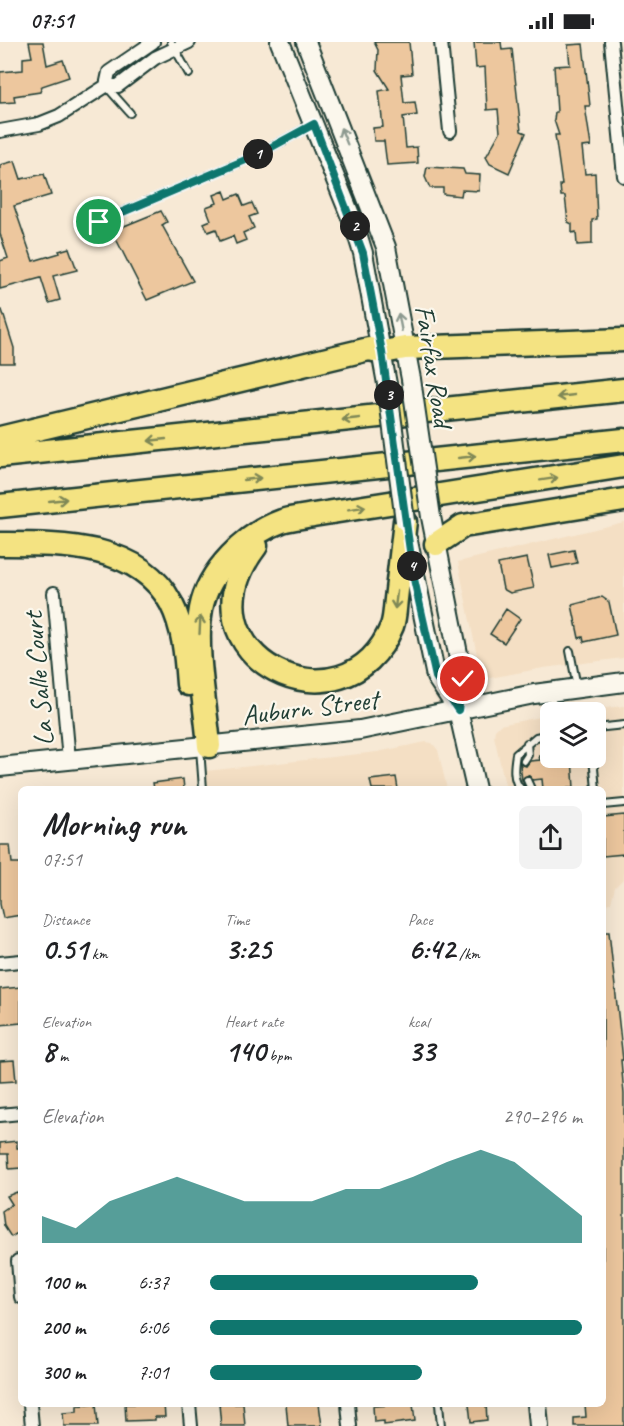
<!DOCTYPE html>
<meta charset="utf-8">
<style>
body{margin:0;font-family:Caveat,sans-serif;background:#f2f2f2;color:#202124;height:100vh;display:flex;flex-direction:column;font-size:22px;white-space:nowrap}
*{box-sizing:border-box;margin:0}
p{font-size:20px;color:#757577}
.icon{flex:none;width:33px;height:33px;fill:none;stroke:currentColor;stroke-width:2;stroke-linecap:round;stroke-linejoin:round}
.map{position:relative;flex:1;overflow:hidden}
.panel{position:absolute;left:18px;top:744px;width:588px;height:621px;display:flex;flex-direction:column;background:#fff;border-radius:9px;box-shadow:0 6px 24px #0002}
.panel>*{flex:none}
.controls{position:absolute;left:540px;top:660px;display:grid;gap:12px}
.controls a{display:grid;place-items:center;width:66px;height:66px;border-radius:9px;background:#fff;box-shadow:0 6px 24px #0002;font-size:30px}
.pin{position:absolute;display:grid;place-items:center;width:51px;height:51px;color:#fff;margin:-26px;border:3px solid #fff;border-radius:50%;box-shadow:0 2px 6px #0007}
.km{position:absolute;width:30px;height:30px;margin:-15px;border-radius:50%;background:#222;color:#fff;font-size:16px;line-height:30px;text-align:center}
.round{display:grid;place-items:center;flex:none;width:63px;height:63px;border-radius:9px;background:#f2f2f2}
.overview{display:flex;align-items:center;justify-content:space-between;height:102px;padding:0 24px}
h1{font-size:33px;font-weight:700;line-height:45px}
.metrics{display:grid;grid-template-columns:repeat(3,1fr);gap:9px;height:102px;padding:6px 24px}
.metrics div{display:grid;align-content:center}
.metrics b{font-size:30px;font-weight:700}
.metrics small{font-size:16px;font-weight:400}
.metrics p{font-size:16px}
.chart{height:168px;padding:12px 24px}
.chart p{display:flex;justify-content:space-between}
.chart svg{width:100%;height:108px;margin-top:6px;fill:#0f766e;opacity:.7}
ul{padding:0 24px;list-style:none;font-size:20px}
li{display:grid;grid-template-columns:96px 72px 1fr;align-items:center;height:45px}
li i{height:15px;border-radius:8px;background:#0f766e}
.status{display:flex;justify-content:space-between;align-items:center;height:42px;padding:0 30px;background:#fff;direction:ltr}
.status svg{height:16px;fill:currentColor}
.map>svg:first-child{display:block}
.built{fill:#f4dfc4}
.building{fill:#edc79e;stroke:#1f3d34;stroke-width:1.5}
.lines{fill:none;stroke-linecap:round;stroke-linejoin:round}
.lane-casing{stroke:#1f3d34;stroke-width:10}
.street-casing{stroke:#1f3d34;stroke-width:16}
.secondary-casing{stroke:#1f3d34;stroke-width:22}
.highway-casing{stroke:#1f3d34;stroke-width:27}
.lane{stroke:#fbf7ec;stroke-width:6}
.street{stroke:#fbf7ec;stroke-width:12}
.secondary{stroke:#fbf7ec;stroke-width:18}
.highway{stroke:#f4e382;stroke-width:22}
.secondary-bridge-casing{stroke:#1f3d34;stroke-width:22;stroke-linecap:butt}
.secondary-bridge{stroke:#fbf7ec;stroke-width:18}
.oneway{stroke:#8d9a90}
.oneway2{stroke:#7f8857}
.route-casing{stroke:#fff;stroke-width:12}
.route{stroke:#0f766e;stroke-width:8}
.labels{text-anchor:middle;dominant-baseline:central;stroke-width:4.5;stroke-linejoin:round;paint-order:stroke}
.street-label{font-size:28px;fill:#1f3d34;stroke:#fbf7ec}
</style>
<div class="status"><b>07:51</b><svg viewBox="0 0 49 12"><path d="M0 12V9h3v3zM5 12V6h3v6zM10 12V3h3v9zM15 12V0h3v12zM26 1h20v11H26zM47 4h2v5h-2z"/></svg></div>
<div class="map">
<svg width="624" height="1384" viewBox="0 0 624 1384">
<rect width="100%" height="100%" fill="#f7e9d5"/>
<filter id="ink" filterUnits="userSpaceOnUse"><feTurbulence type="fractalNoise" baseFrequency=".0167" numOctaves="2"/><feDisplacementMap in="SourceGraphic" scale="12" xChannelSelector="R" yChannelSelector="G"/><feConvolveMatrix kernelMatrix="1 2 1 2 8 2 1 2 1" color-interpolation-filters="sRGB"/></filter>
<g filter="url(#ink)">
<!-- built -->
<path class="built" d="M624,480v136l-81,10 -53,10 -9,-3 -23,-113z
M624,664v172l-9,9 -4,16 -8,1v-115h-97l-12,-53 1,-6 5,-5 50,-10v43h46v-46h-26z
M426,700l6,1 6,7 9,39h-240l-1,-18 171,-19z"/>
<!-- building -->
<path class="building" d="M29,0h14l4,23 16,-5 6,17 -27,9 -2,6 -26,4 1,6 -15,1v-31l23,-2v-12l9,-1z
M374,0h35l3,32 -11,1 3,28 11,-1 2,13 -14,2 3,31 11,-1 1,16 -31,2 -3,-24h-10l-1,-13 10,-1 -4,-36 10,-2 -12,-19 1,-20z
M474,0h27l1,8 10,-1 9,82 5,2 -17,40 -19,-9 -4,-7 14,-25 -2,-23 -11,1 -2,-43 -9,1z
M583,2l7,62h-5l6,40 -9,1 3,27 10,-1 2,46 -5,1v24l-15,1 -1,-13 -4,1v-9l-4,-2 -3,-26h-4l-1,-11h2l-7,-50h4l-5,-15 1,-8h2l-3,-46 16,-1 -2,-20z
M15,119l6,18 23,-5 7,21 -37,11 19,55 27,-8 -1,-2 10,-3 8,22 -24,6 7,24 -11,3 -8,-25 -41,11v-28l8,-3 -8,-24v-69z
M427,125l36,2 2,5 15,1 -1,16 -17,-1 -1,6 -18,-2v-6h-13l-5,-11z
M224,149l3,8 12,-5 5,12 8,-3 5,11 -8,3 5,11 -11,5 3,7 -10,4 -3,-8 -13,5 -4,-12 -8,3 -4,-9 7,-3 -5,-13 11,-4 -3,-8z
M161,169l6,11 -5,3 31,56 -46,19 -35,-69z
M0,268h2l12,38v15h-14z
M574,508l3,13 -25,5 -3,-13z
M527,516l7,30 -24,5 -7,-4 -5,-25z
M602,555l7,5 7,33 -32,7 -1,-5 -4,1 -7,-33z
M506,567l14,10 -16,24 -14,-9z
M539,714l33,2 2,30 -31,1 -1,-10 -9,1 -5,-5 -6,5 -2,-16 6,2 4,-5 10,-1z
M396,735l2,12h-26l-2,-9z
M183,737l1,10h-30l-1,-6z
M624,773v39l-21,2v-39z
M0,803h10l2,18h9v52l-18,3 -3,-14z
M603,890h6l14,128h-2l3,34v332h-50v-8l12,-1 -1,-13h18z
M21,945v36l-21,2v-36z
M14,1018l2,21 -16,1v-21z
M17,1099v7h4v20l-12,1 -1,-15h-8v-11z
M17,1150l4,6v33l-10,6 -7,-11 -2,-15 10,-7 -5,-8z
M96,1362l2,22h-34l-1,-13 14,-1v-6z
M125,1362h39l1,13h-10v3l-29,1z
M219,1362h24l2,22h-24z
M286,1362h33l3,22h-34z
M413,1362l2,17 -31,4v-4l-10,1 -1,-16z
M469,1362h17l1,16 -16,2z"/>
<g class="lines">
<defs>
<path id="lane" d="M171,0l18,32
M106,44l24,27
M89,184l166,-70 57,-31
M570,609l7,36
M551,653l3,17
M596,686l28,-3
M200,706l3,41
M593,716l3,31
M524,719l4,-6 -1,-12
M527,738l4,9
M521,747c-9,-9 -7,-23 -5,-35l20,-17 14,-3
M603,763l21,-2
M439,1362l2,22"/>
<path id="street" d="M441,0l9,89
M611,0l13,134
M106,44l3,-14 44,-30
M0,89l39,-7 20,-8 47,-30h12l37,-28 34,-16
M54,551l15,167
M0,921l21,-2
M0,1073l21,-2
M21,1219h-3l3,36
M30,1362l2,22
M189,1362l2,22
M348,1362l2,22"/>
<path id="secondary" d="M280,0l75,185 8,26 24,131
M306,0l80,205 25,132
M431,475l32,162 -5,31
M408,499l28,136 22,33 18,79
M0,725l360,-37 174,-36 90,-12
M537,1362l2,22"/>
<path id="highway" d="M0,396l369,-89 14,3 22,-4 219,-8
M0,414l624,-66
M0,464l624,-66
M0,502c58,0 139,-2 171,59 13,25 15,54 17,81
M436,502l27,-18 161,-26
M256,504c-84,110 90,194 136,80 3,-8 3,-19 4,-27 3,-26 6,-52 9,-78
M209,704c-3,-39 -15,-98 -8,-137 7,-38 45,-75 81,-88 9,-3 21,-4 31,-6l311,-49"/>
</defs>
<!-- lane casing -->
<use href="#lane" class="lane-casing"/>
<!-- street casing -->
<use href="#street" class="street-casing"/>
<!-- secondary casing -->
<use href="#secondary" class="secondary-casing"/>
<!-- highway casing -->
<use href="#highway" class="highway-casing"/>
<!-- lane -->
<use href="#lane" class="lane"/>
<!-- street -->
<use href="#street" class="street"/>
<!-- secondary -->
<use href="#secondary" class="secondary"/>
<!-- highway -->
<use href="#highway" class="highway"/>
<defs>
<path id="secondary-bridge" d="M411,337l20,138
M387,342l18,137"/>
</defs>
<!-- secondary-bridge casing -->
<use href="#secondary-bridge" class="secondary-bridge-casing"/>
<!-- secondary-bridge -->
<use href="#secondary-bridge" class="secondary-bridge"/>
</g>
<!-- one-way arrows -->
<defs><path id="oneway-shaft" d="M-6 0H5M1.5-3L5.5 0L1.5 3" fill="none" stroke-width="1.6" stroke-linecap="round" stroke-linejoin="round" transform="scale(1.5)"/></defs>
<g class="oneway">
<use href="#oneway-shaft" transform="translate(344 94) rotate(-112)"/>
<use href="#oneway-shaft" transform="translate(400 280) rotate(-101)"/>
</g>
<g class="oneway2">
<use href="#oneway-shaft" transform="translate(566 354) rotate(174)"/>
<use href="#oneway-shaft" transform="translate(351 377) rotate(174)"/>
<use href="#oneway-shaft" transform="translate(157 398) rotate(174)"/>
<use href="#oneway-shaft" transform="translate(467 415) rotate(-6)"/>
<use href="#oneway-shaft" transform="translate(252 437) rotate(-6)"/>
<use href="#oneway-shaft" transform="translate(549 437) rotate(-9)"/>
<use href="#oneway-shaft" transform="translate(58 458) rotate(-6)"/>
<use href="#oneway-shaft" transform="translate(357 466) rotate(-9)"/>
<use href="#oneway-shaft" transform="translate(396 558) rotate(97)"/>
<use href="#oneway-shaft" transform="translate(200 583) rotate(-87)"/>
</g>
</g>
<g class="lines" filter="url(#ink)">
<defs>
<path id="route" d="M99,180l156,-66 59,-32 49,129 19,99 32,227 22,98 22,33 5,-31"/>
</defs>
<!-- route casing -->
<use href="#route" class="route-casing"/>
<!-- route -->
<use href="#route" class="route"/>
</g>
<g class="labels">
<!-- street labels -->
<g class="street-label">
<text transform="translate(434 324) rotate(81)">Fairfax Road</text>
<text transform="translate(38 637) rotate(-95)">La Salle Court</text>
<text transform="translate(310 665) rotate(-7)">Auburn Street</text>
</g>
</g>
</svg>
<div class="controls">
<a><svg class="icon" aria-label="layers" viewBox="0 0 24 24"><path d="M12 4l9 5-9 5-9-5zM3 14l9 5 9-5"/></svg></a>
</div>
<div class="pin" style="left:99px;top:180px;background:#1e9e55"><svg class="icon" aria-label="arrive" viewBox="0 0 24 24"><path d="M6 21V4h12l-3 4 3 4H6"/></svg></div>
<div class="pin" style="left:463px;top:637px;background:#d93025"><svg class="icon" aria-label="check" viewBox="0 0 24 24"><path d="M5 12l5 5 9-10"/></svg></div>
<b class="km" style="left:258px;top:112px">1</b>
<b class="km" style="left:355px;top:184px">2</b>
<b class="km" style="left:389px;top:353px">3</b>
<b class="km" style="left:412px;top:524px">4</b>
<section class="panel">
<div class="overview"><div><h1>Morning run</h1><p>07:51</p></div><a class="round"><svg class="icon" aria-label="share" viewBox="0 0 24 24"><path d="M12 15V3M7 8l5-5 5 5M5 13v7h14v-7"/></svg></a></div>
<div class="metrics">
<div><p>Distance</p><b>0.51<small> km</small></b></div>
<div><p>Time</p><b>3:25</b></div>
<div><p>Pace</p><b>6:42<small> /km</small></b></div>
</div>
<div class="metrics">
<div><p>Elevation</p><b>8<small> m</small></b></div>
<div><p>Heart rate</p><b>140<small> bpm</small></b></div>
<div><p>kcal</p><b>33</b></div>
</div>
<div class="chart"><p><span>Elevation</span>290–296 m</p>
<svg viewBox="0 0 160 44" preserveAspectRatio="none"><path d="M0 44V33L10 38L20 27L30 22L40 17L50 22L60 27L70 27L80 27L90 22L100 22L110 17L120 11L130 6L140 11L150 22L160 33V44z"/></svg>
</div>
<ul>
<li><b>100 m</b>6:37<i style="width:72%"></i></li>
<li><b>200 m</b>6:06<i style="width:100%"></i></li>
<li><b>300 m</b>7:01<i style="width:57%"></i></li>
</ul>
</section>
</div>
